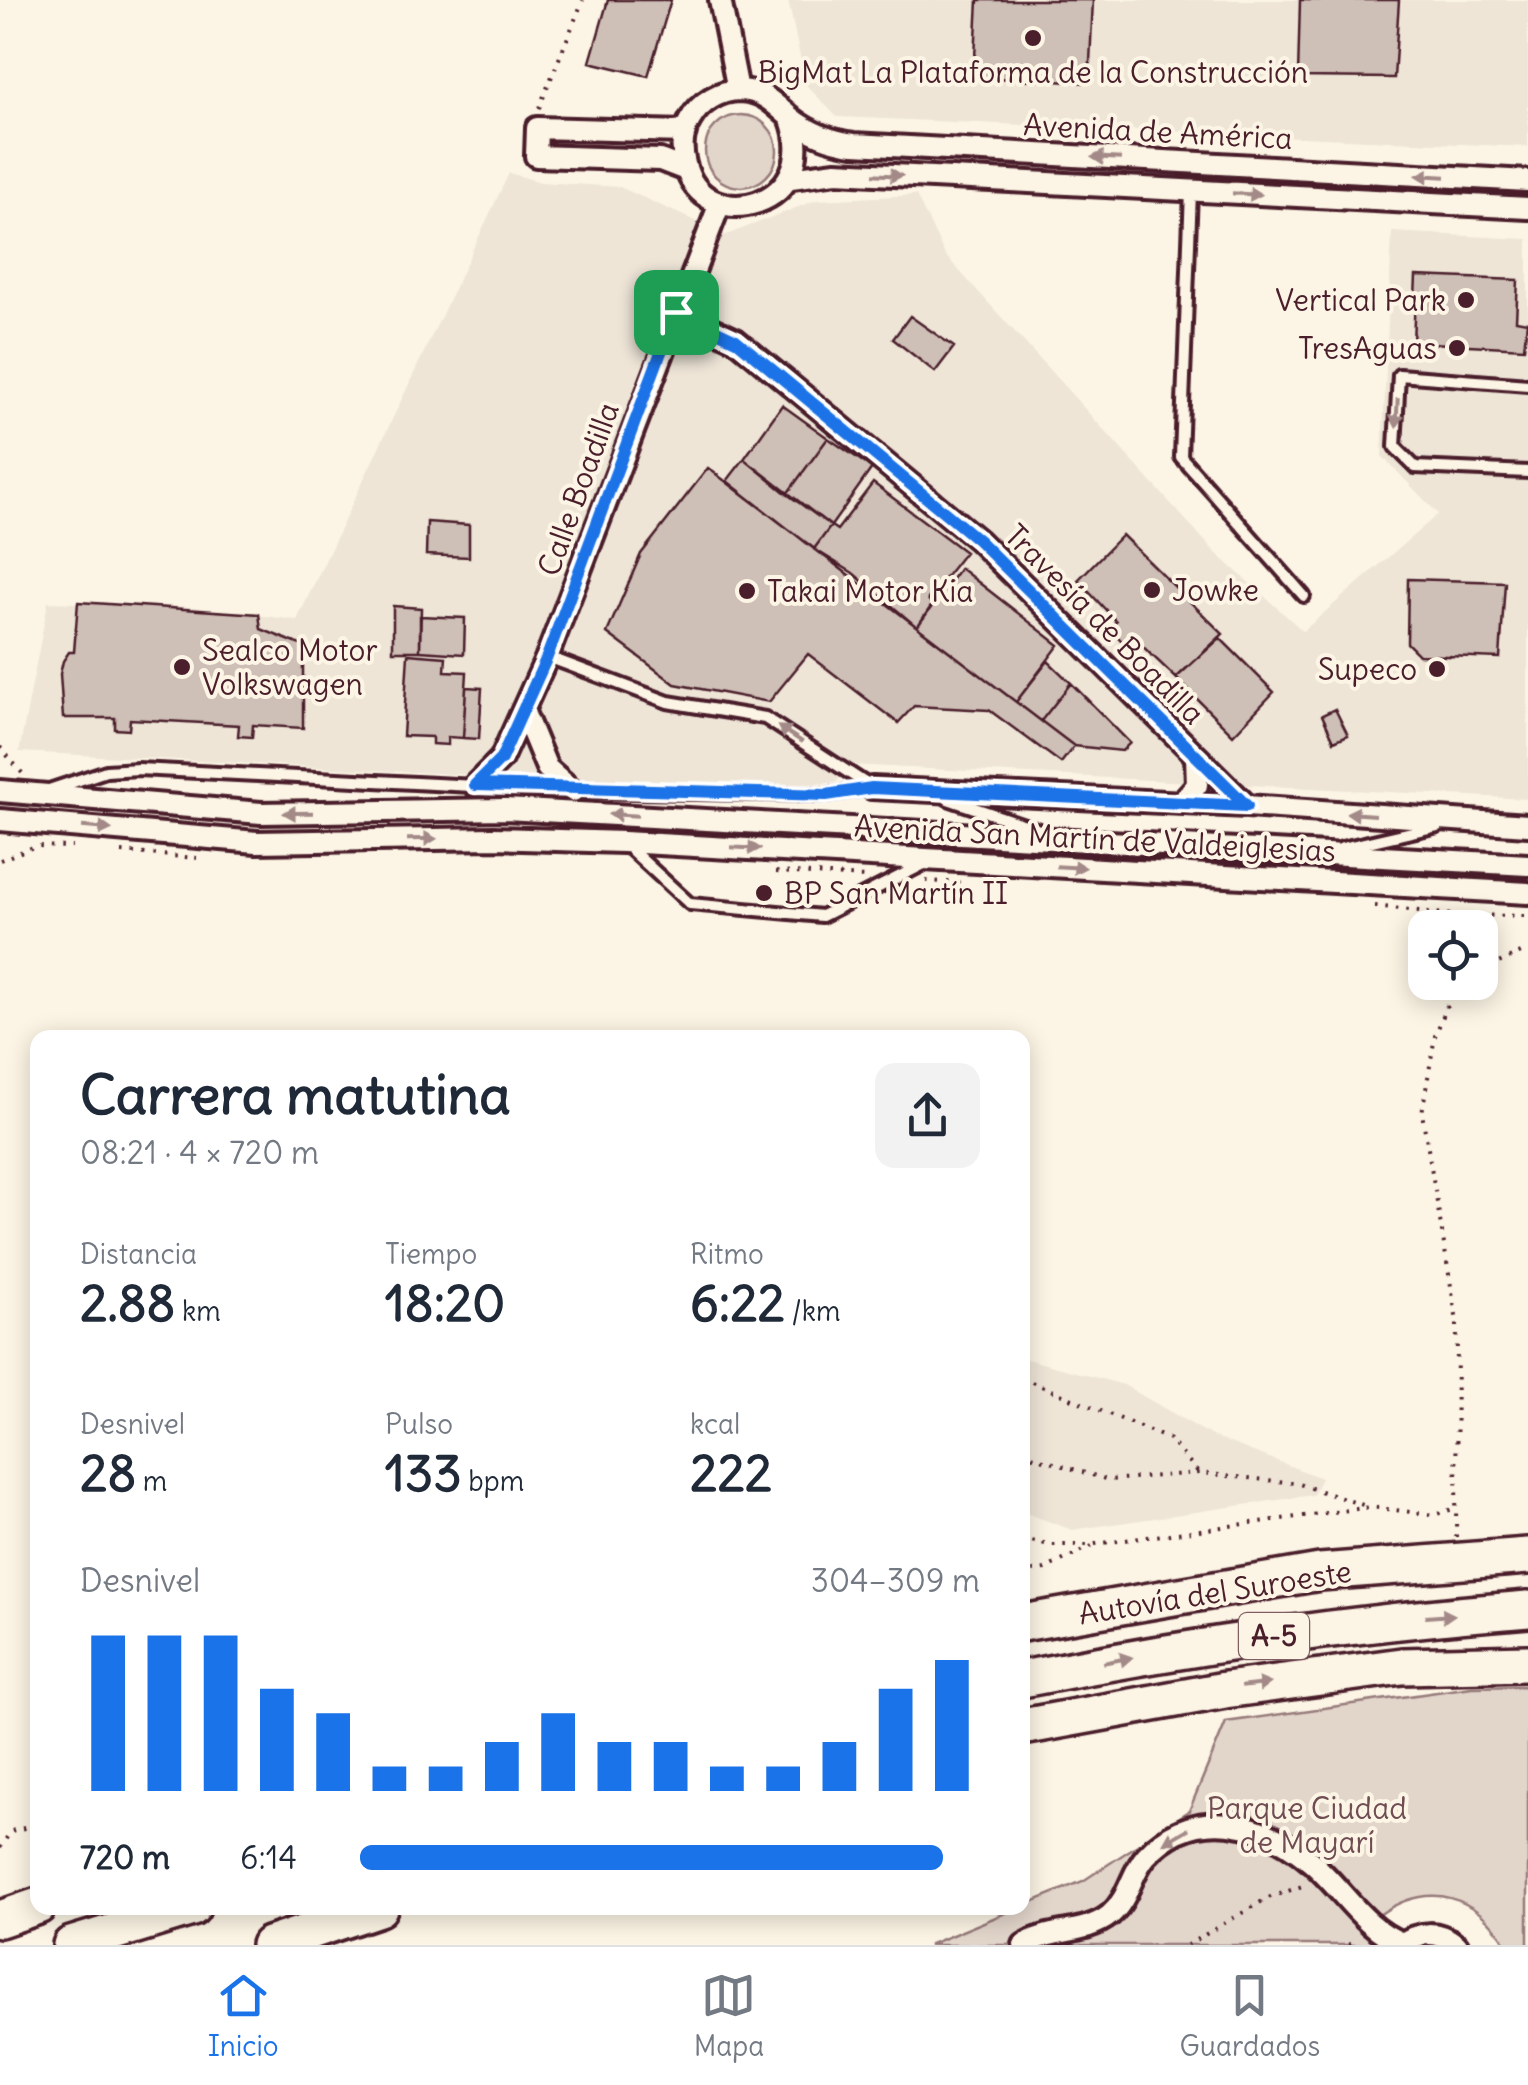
<!DOCTYPE html>
<html lang="es">
<meta charset="utf-8">
<style>
body{margin:0;font-family:Delius,sans-serif;background:#f2f2f3;color:#1f2937;height:100vh;display:flex;flex-direction:column;font-size:38px;white-space:nowrap}
*{box-sizing:border-box;margin:0}
p{font-size:32px;color:#747a83}
.icon{flex:none;width:55px;height:55px;fill:none;stroke:currentColor;stroke-width:2;stroke-linecap:round;stroke-linejoin:round}
.map{position:relative;flex:1;overflow:hidden}
.sheet{position:absolute;left:30px;top:1030px;width:1000px;height:885px;display:flex;flex-direction:column;background:#fff;border-radius:20px;box-shadow:0 5px 25px #0003}
.sheet>*{flex:none}
.controls{position:absolute;left:1408px;top:910px;display:grid;gap:20px}
.controls a{display:grid;place-items:center;width:90px;height:90px;border-radius:20px;background:#fff;box-shadow:0 5px 25px #0003;font-size:50px}
.pin{position:absolute;display:grid;place-items:center;width:85px;height:85px;color:#fff;margin:-42px;border-radius:20px;box-shadow:0 5px 15px #0006}
.round{display:grid;place-items:center;flex:none;width:105px;height:105px;border-radius:20px;background:#f2f2f3}
.headline{display:flex;align-items:center;justify-content:space-between;height:170px;padding:0 50px}
h1{font-size:55px;font-weight:800;line-height:75px}
.metrics{display:grid;grid-template-columns:repeat(3,1fr);gap:15px;height:170px;padding:10px 50px}
.metrics div{display:grid;align-content:center}
.metrics b{font-size:50px;font-weight:800}
.metrics small{font-size:28px;font-weight:400}
.metrics p{font-size:28px}
.chart{height:280px;padding:20px 50px}
.chart p{display:flex;justify-content:space-between}
.chart svg{width:100%;height:180px;margin-top:10px;stroke:#1a73e8;stroke-width:6}
ul{padding:0 50px;list-style:none;font-size:32px}
li{display:grid;grid-template-columns:160px 120px 1fr;align-items:center;height:75px}
li i{height:25px;border-radius:12px;background:#1a73e8}
.menu{display:flex;justify-content:space-around;align-items:center;height:140px;border-top:2px solid #e0e1e3;background:#fff;font-size:28px;color:#747a83}
.menu a{display:grid;justify-items:center;gap:5px}
.menu .current{color:#1a73e8}
.map>svg:first-child{display:block}
.built{fill:#eee5d7}
.green{fill:#e2d5ca;stroke:#967a7a;stroke-width:2.5}
.building{fill:#cfc0b7;stroke:#4a1f2b;stroke-width:2.5}
.lines{fill:none;stroke-linecap:round;stroke-linejoin:round}
.service-casing{stroke:#4a1f2b;stroke-width:18}
.minor-casing{stroke:#4a1f2b;stroke-width:28}
.motorway-casing{stroke:#4a1f2b;stroke-width:42}
.path{stroke:#4a1f2b;stroke-width:4;stroke-dasharray:2.5 8;stroke-linecap:butt}
.service{stroke:#fcf5e5;stroke-width:10}
.minor{stroke:#fcf5e5;stroke-width:20}
.motorway{stroke:#fcf5e5;stroke-width:35}
.oneway{fill:#a38a88}
.route-casing{stroke:#fff;stroke-width:20}
.route{stroke:#1a73e8;stroke-width:12}
.poi-dot{fill:#4a1f2b;stroke:#fcf5e5;stroke-width:4}
.labels{text-anchor:middle;dominant-baseline:central;stroke-width:8;stroke-linejoin:round;paint-order:stroke}
.shield{fill:#fcf5e5;stroke:#7f5f63;stroke-width:2.5}
.shield-label{font-size:28px;font-weight:bold;fill:#4a1f2b}
.poi-label{font-size:30px;fill:#4a1f2b;stroke:#fcf5e5;text-anchor:start}
.street-label{font-size:30px;fill:#4a1f2b;stroke:#fcf5e5}
.park-label{font-size:30px;fill:#704c53;stroke:#fcf5e5}
</style>
<div class="map">
<svg width="1528" height="1945" viewBox="0 0 1528 1945">
<rect width="100%" height="100%" fill="#fcf5e5"/>
<filter id="ink" filterUnits="userSpaceOnUse"><feTurbulence type="fractalNoise" baseFrequency=".01" numOctaves="2"/><feDisplacementMap in="SourceGraphic" scale="20" xChannelSelector="R" yChannelSelector="G"/><feConvolveMatrix kernelMatrix="1 2 1 2 8 2 1 2 1" color-interpolation-filters="sRGB"/></filter>
<g filter="url(#ink)">
<!-- built -->
<path class="built" d="M788,0h740v147l-691,-30 -31,-32z
M509,173l32,9 79,5 106,48 90,-35 100,-5 29,60 270,297 88,79 135,-117 -56,-58 10,-224 136,7v560l-679,-34 -13,18 -109,5 -708,-36 29,-150 145,5 104,13z
M1023,1358l101,27 88,51 109,42 -8,17 -241,35 -49,-18z"/>
<!-- green -->
<path class="green" d="M705 151a36 36 0 1 1 72 0a36 36 0 1 1-72 0Z
M1528,1686v259h-21c-31,-50 -78,-65 -128,-30l-5,30h-446l155,-64 106,-70 37,-89 246,-35z"/>
<!-- building -->
<path class="building" d="M608,0h63l-23,76 -58,-14z
M978,0h115l-4,83 -115,-6z
M1300,0h99l-5,78 -96,-1z
M1416,276l102,4 -2,40 11,2 -3,26 -111,-6z
M910,316l44,31 -19,25 -42,-33z
M782,405l46,33 -41,56 -43,-35z
M828,438l44,30 -41,58 -44,-32z
M744,459l87,67 -17,23 -87,-68z
M708,468l366,278 -13,17 -72,-53 -75,-4 -16,17 -90,-69 -39,48 -94,-18 -68,-51 34,-79z
M873,483l92,69 -37,47 4,6 -15,22 -64,-54 -39,-24 17,-23 6,4z
M427,522l42,3v32l-43,-2z
M1122,535l101,99 -47,44 -39,-37 -8,8 -19,-21 6,-7 -38,-41z
M960,568l99,77 -43,57 -99,-75z
M1408,579l97,3 -5,76 -81,-3 -12,-12z
M78,602l181,12 2,15 42,17v82l-50,-3 -1,12 -14,-1 1,-11 -109,-6 -1,11 -14,-1v-11h-52l-3,-44 3,-13 6,-9h5z
M393,606l28,2 -1,43h-27z
M420,616l45,2 -1,36 -44,-3z
M1220,638l54,54 -41,43 -57,-57z
M408,654l38,3 -1,14 22,1 -4,66 -15,-1v8l-16,-1v-7l-29,-1z
M1048,661l23,22 -30,38 -25,-19z
M1071,683l59,60 -8,8 -48,-5 -33,-25z
M466,687l16,1 -3,51 -16,-1z
M1335,709l13,26 -14,6 -12,-26z"/>
<g class="lines">
<defs>
<path id="service" d="M1191,191l-10,266 123,139
M1528,385l-129,-10 -4,72 20,20 113,5
M548,657l120,45 97,16 106,69
M49,790l57,-19 32,-2 435,22 253,4 46,-7
M948,799l97,33
M627,846l63,58 132,12 102,-52
M1342,848l96,-22"/>
<path id="minor" d="M720,0l18,90
M790,117c35,90 -87,122 -105,47 -4,-15 -3,-31 5,-44 10,-18 30,-30 50,-30 25,1 35,15 52,29 18,14 39,22 62,25l674,37
M685,132l-148,-4 -1,28 124,4 26,10
M791,178l45,-6 692,36
M676,312l60,28 242,200 269,266
M523,710l24,58 26,23
M475,785l26,-26 46,-102 173,-454
M872,788l375,18 281,19
M0,791l261,22 244,-4 1023,56
M1181,803l16,-18 -1,-29
M0,820l257,22 236,-4 130,4 905,51
M1024,1945c26,-17 61,-10 86,-30 19,-16 21,-42 36,-59 48,-53 117,-35 165,6 31,26 52,66 91,81
M1400,1945c19,-14 38,-15 57,0"/>
<path id="motorway" d="M1022,1623l298,-51 208,-16
M1022,1679c168,-33 336,-57 506,-70
M1022,1727l203,-37 177,-24 126,-3
M0,1919l38,-13
M71,1945l121,-37
M269,1945l110,-37"/>
</defs>
<!-- service casing -->
<use href="#service" class="service-casing"/>
<!-- minor casing -->
<use href="#minor" class="minor-casing"/>
<!-- motorway casing -->
<use href="#motorway" class="motorway-casing"/>
<!-- path -->
<path class="path" d="M539,108l44,-108
M0,747l23,27
M122,852l75,6
M0,860l36,-14 36,1
M776,872l90,5
M926,881l40,2
M1375,906l78,9 75,1
M1480,971l48,-21
M1022,1378l147,61 30,34
M1022,1453l86,27 91,-7 97,10 70,23
M1456,1537l1,-215 -35,-209 13,-77 20,-50 5,-4
M1022,1539l28,6h38l283,-38 63,8 22,-7
M1022,1573l23,-4 47,-23
M0,1848l11,-17 27,-6
M1187,1945l81,-47 40,-14
M1349,1945l6,-8"/>
<!-- service -->
<use href="#service" class="service"/>
<!-- minor -->
<use href="#minor" class="minor"/>
<!-- motorway -->
<use href="#motorway" class="motorway"/>
</g>
<!-- one-way arrows -->
<defs><path id="oneway-solid" d="M-6-.8H1V-3.2L6.5 0L1 3.2V.8H-6Z" transform="scale(2.5)"/></defs>
<g class="oneway">
<use href="#oneway-solid" transform="translate(1106 158) rotate(-177)"/>
<use href="#oneway-solid" transform="translate(888 175) rotate(3)"/>
<use href="#oneway-solid" transform="translate(1431 176) rotate(-177)"/>
<use href="#oneway-solid" transform="translate(1247 194) rotate(3)"/>
<use href="#oneway-solid" transform="translate(1397 413) rotate(93)"/>
<use href="#oneway-solid" transform="translate(790 734) rotate(-147)"/>
<use href="#oneway-solid" transform="translate(298 813) rotate(179)"/>
<use href="#oneway-solid" transform="translate(1361 814) rotate(-176)"/>
<use href="#oneway-solid" transform="translate(623 815) rotate(-177)"/>
<use href="#oneway-solid" transform="translate(97 828) rotate(5)"/>
<use href="#oneway-solid" transform="translate(422 839) rotate(-1)"/>
<use href="#oneway-solid" transform="translate(746 848) rotate(3)"/>
<use href="#oneway-solid" transform="translate(1071 867) rotate(3)"/>
<use href="#oneway-solid" transform="translate(1440 1616) rotate(-4)"/>
<use href="#oneway-solid" transform="translate(1118 1660) rotate(-11)"/>
<use href="#oneway-solid" transform="translate(1256 1685) rotate(-7)"/>
<use href="#oneway-solid" transform="translate(1176 1836) rotate(150)"/>
</g>
</g>
<g class="lines" filter="url(#ink)">
<defs>
<path id="route" d="M676,312l60,28 242,200 269,266 -375,-18 -46,7 -351,-10 26,-26 46,-102z"/>
</defs>
<!-- route casing -->
<use href="#route" class="route-casing"/>
<!-- route -->
<use href="#route" class="route"/>
</g>
<!-- markers -->
<g class="poi-dot">
<circle cx="1033" cy="38" r="10"/>
<circle cx="1466" cy="300" r="10"/>
<circle cx="1457" cy="348" r="10"/>
<circle cx="1152" cy="590" r="10"/>
<circle cx="747" cy="591" r="10"/>
<circle cx="182" cy="667" r="10"/>
<circle cx="1437" cy="669" r="10"/>
<circle cx="764" cy="893" r="10"/>
</g>
<g class="labels">
<!-- shield labels -->
<rect class="shield" x="1239" y="1613" width="70" height="46" rx="8"/>
<g class="shield-label">
<text x="1274" y="1636">A-5</text>
</g>
<!-- poi labels -->
<g class="poi-label">
<text x="1033" y="72" text-anchor="middle">BigMat La Plataforma de la Construcción</text>
<text x="1446" y="300" text-anchor="end">Vertical Park</text>
<text x="1437" y="348" text-anchor="end">TresAguas</text>
<text x="1172" y="590">Jowke</text>
<text x="767" y="591">Takai Motor Kia</text>
<text x="202" y="650">Sealco Motor<tspan x="202" dy="34">Volkswagen</tspan></text>
<text x="1417" y="669" text-anchor="end">Supeco</text>
<text x="784" y="893">BP San Martín II</text>
</g>
<!-- street labels -->
<g class="street-label">
<text transform="translate(1158 131) rotate(3)">Avenida de América</text>
<text transform="translate(578 489) rotate(-70)">Calle Boadilla</text>
<text transform="translate(1105 624) rotate(45)">Travesía de Boadilla</text>
<text transform="translate(1095 838) rotate(3)">Avenida San Martín de Valdeiglesias</text>
<text transform="translate(1215 1592) rotate(-9)">Autovía del Suroeste</text>
</g>
<!-- park labels -->
<g class="park-label">
<text x="1307" y="1808">Parque Ciudad<tspan x="1307" dy="34">de Mayarí</tspan></text>
</g>
</g>
</svg>
<div class="controls">
<a><svg class="icon" aria-label="locate" viewBox="0 0 24 24"><circle cx="12" cy="12" r="6"/><path d="M12 2v4M12 18v4M2 12h4M18 12h4"/></svg></a>
</div>
<div class="pin" style="left:676px;top:312px;background:#1e9e55"><svg class="icon" aria-label="arrive" viewBox="0 0 24 24"><path d="M6 21V4h12l-3 4 3 4H6"/></svg></div>
<section class="sheet">
<div class="headline"><div><h1>Carrera matutina</h1><p>08:21 · 4 × 720 m</p></div><a class="round"><svg class="icon" aria-label="share" viewBox="0 0 24 24"><path d="M12 15V3M7 8l5-5 5 5M5 13v7h14v-7"/></svg></a></div>
<div class="metrics">
<div><p>Distancia</p><b>2.88<small> km</small></b></div>
<div><p>Tiempo</p><b>18:20</b></div>
<div><p>Ritmo</p><b>6:22<small> /km</small></b></div>
</div>
<div class="metrics">
<div><p>Desnivel</p><b>28<small> m</small></b></div>
<div><p>Pulso</p><b>133<small> bpm</small></b></div>
<div><p>kcal</p><b>222</b></div>
</div>
<div class="chart"><p><span>Desnivel</span>304–309 m</p>
<svg viewBox="0 0 160 44" preserveAspectRatio="none"><path d="M5 44V6M15 44V6M25 44V6M35 44V19M45 44V25M55 44V38M65 44V38M75 44V32M85 44V25M95 44V32M105 44V32M115 44V38M125 44V38M135 44V32M145 44V19M155 44V12"/></svg>
</div>
<ul>
<li><b>720 m</b>6:14<i style="width:94%"></i></li>
</ul>
</section>
</div>
<nav class="menu">
<a class="current"><svg class="icon" aria-label="home" viewBox="0 0 24 24"><path d="M3 11l9-7 9 7M6 9v11h12V9"/></svg>Inicio</a>
<a><svg class="icon" aria-label="map" viewBox="0 0 24 24"><path d="M3 6l6-2 6 2 6-2v14l-6 2-6-2-6 2zM9 4v14M15 6v14"/></svg>Mapa</a>
<a><svg class="icon" aria-label="saved" viewBox="0 0 24 24"><path d="M7 4h10v16l-5-4-5 4z"/></svg>Guardados</a>
</nav>
